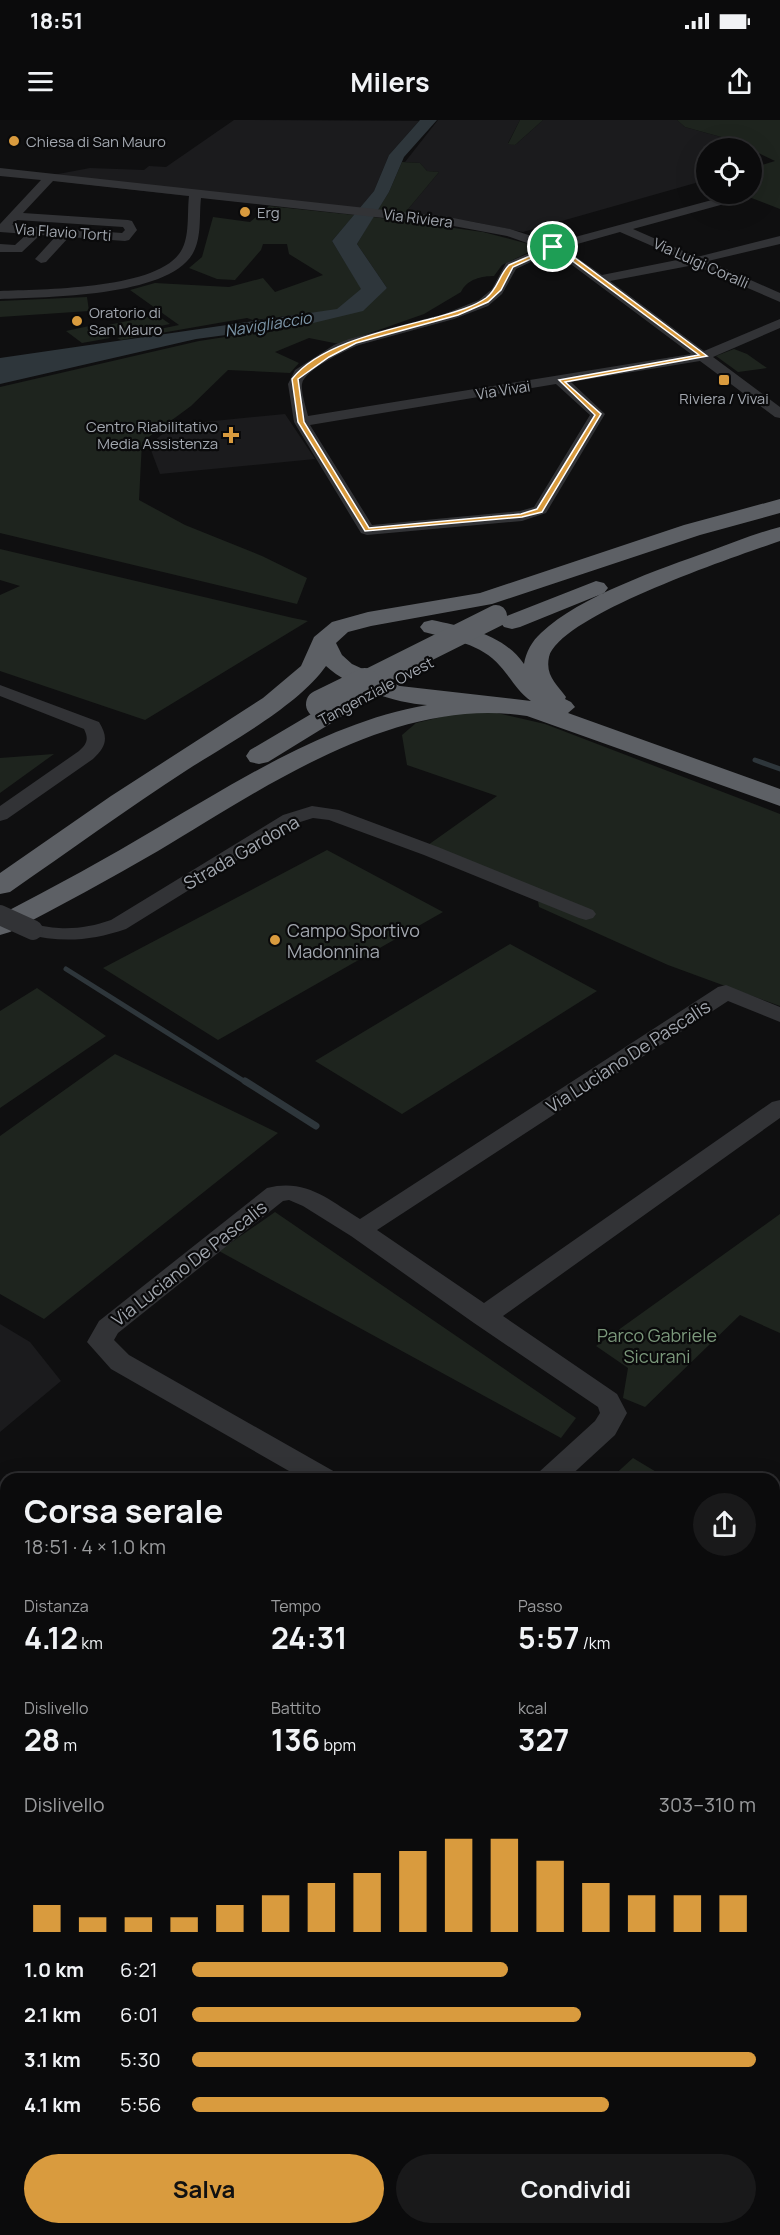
<!DOCTYPE html>
<html lang="it">
<meta charset="utf-8">
<style>
body{margin:0;font-family:Manrope,sans-serif;background:#19191a;color:#f1f3f6;height:100vh;display:flex;flex-direction:column;font-size:22px;white-space:nowrap}
*{box-sizing:border-box;margin:0}
p{font-size:20px;color:#9a9b9d}
.icon{flex:none;width:33px;height:33px;fill:none;stroke:currentColor;stroke-width:2;stroke-linecap:round;stroke-linejoin:round}
.map{position:relative;flex:1;overflow:hidden}
.drawer{position:absolute;left:0px;top:1353px;width:780px;height:762px;display:flex;flex-direction:column;background:#0b0b0c;border-radius:18px 18px 0 0;box-shadow:0 6px 24px #0002,0 0 0 2px #2b2b2d}
.drawer>*{flex:none}
.fabs{position:absolute;left:696px;top:18px;display:grid;gap:12px}
.fabs a{display:grid;place-items:center;width:66px;height:66px;border-radius:50%;background:#0b0b0c;box-shadow:0 6px 24px #0002,0 0 0 2px #2b2b2d;font-size:30px}
.pin{position:absolute;display:grid;place-items:center;width:51px;height:51px;color:#fff;margin:-26px;border:3px solid #fff;border-radius:50%;box-shadow:0 2px 6px #0007}
.round{display:grid;place-items:center;flex:none;width:63px;height:63px;border-radius:32px;background:#19191a}
.summary{display:flex;align-items:center;justify-content:space-between;height:102px;padding:0 24px}
h1{font-size:33px;font-weight:700;line-height:45px}
.metrics{display:grid;grid-template-columns:repeat(3,1fr);gap:9px;height:102px;padding:6px 24px}
.metrics div{display:grid;align-content:center}
.metrics b{font-size:30px;font-weight:700}
.metrics small{font-size:16px;font-weight:400}
.metrics p{font-size:16px}
.chart{height:168px;padding:12px 24px}
.chart p{display:flex;justify-content:space-between}
.chart svg{width:100%;height:108px;margin-top:6px;stroke:#d99b3e;stroke-width:6}
.primary-button{display:flex;gap:12px;margin-top:auto;padding:12px 24px}
.primary-button a{flex:1;height:69px;border-radius:36px;background:#d99b3e;color:#111;font-size:24px;font-weight:700;line-height:69px;text-align:center}
.primary-button a+a{background:#19191a;color:#f1f3f6}
ul{padding:0 24px;list-style:none;font-size:20px}
li{display:grid;grid-template-columns:96px 72px 1fr;align-items:center;height:45px}
li i{height:15px;border-radius:8px;background:#d99b3e}
.status{display:flex;justify-content:space-between;align-items:center;height:42px;padding:0 30px;background:#0b0b0c;direction:ltr}
.status svg{height:16px;fill:currentColor}
header{display:flex;justify-content:space-between;align-items:center;height:78px;padding:0 24px;background:#0b0b0c;font-size:27px;font-weight:700}
.map>svg:first-child{display:block}
.built{fill:#1b1b1d}
.green{fill:#1e241e}
.water{fill:#2e363b}
.lines{fill:none;stroke-linecap:round;stroke-linejoin:round}
.stream-far2{stroke:#2e363b;stroke-width:5}
.stream-far1{stroke:#2e363b;stroke-width:7}
.stream{stroke:#2e363b;stroke-width:8}
.minor{fill:#323336;fill-rule:evenodd}
.highway{fill:#5d6065;fill-rule:evenodd}
.minor-bridge{stroke:#323336;stroke-width:20}
.highway-bridge-far1{stroke:#5d6065;stroke-width:22}
.highway-bridge{stroke:#5d6065;stroke-width:28}
.route{fill:#d99b3e;stroke:#fff;stroke-width:1.5;fill-rule:evenodd}
.poi-dot{fill:#d99b3e;stroke:#0a0a0b;stroke-width:2}
.labels{text-anchor:middle;dominant-baseline:central;stroke-width:4.5;stroke-linejoin:round;paint-order:stroke}
.far-poi-label{font-size:15px;fill:#a2a7af;stroke:#0a0a0b;text-anchor:start}
.far-street-label{font-size:15px;fill:#a2a7af;stroke:#0a0a0b}
.far-water-label{font-size:16px;font-style:italic;fill:#7c95a7;stroke:#0a0a0b}
.street-label{font-size:18px;fill:#a2a7af;stroke:#0a0a0b}
.poi-label{font-size:18px;fill:#a2a7af;stroke:#0a0a0b;text-anchor:start}
.park-label{font-size:18px;fill:#7b987b;stroke:#0a0a0b}
</style>
<div class="status"><b>18:51</b><svg viewBox="0 0 49 12"><path d="M0 12V9h3v3zM5 12V6h3v6zM10 12V3h3v9zM15 12V0h3v12zM26 1h20v11H26zM47 4h2v5h-2z"/></svg></div>
<header><svg class="icon" aria-label="menu" viewBox="0 0 24 24"><path d="M4 6h16M4 12h16M4 18h16"/></svg>Milers<svg class="icon" aria-label="share" viewBox="0 0 24 24"><path d="M12 15V3M7 8l5-5 5 5M5 13v7h14v-7"/></svg></header>
<div class="map">
<svg width="780" height="2115" viewBox="0 0 780 2115">
<rect width="100%" height="100%" fill="#0f0f10"/>
<!-- built -->
<path class="built" d="M234,0l185,1 -30,34 -15,36 -20,24 -298,-34 -3,-6 37,-7 54,2 5,-4 17,1z
M438,0h82l-12,23 7,2 28,-25h134l8,7 47,13 18,8h-44v32l-183,52 -54,-11 -65,-7 35,-42 -12,-1 -7,-8 -15,-1z
M285,294l30,45 -155,15 -11,-29 25,-20z
M0,1204l30,18 31,39 -61,51z"/>
<!-- green -->
<path class="green" d="M520,0h23l-28,25 -7,-1z
M677,0h103v89l-39,-15h11v-26l23,-7 -43,-21 -47,-13z
M402,42l18,1 7,8 12,1 -35,42 -27,-3 12,-19z
M269,86l85,9 -22,26 30,48 -25,21 -84,10 -6,-2 -126,22 -4,-2 62,-13 -49,-35 25,-7 74,4 34,-9 12,14 48,-17 -34,-21 -2,-10h-24l-2,6 -26,30 -18,-1 -28,-11 13,-11 11,-40 37,5z
M373,97l110,15 57,15 -38,18 -8,11c-12,0 -27,3 -33,16l-37,22 -85,30 -30,-6 -34,14 24,11 -9,10 -62,-3 -37,36 -49,36 -3,58 46,25 77,31 45,22 -10,26 -297,-71v-146l199,-46 110,-17 78,-36 -30,-44z
M87,177l2,14 -89,6v-16z
M157,195l13,9 -55,11 -12,-9z
M94,205l16,13 -28,5 -16,-12z
M734,229l13,5 20,14 -29,4 -22,-16z
M0,429l293,69 15,3 -163,99 -145,-49v-76l20,-9 -20,-6z
M458,593h39l48,11 235,90v192l-112,-41 -129,-58 -3,-18 -108,-44 69,-49 -90,-31 -5,-30 14,-12z
M54,634l-54,39v-35z
M327,730l116,62 -225,128 -115,-72z
M510,824l87,47 -195,123 -87,-53z
M37,868l69,48 -106,72v-97z
M115,934l163,79 -234,186 -44,-25v-158z
M275,1092l301,206 -15,20 -342,-187z
M780,1094v119l-40,-18 -95,92 -22,-9 5,-30 -32,-22z
M633,1338l35,21h-58z"/>
<!-- water -->
<path class="water" d="M420,0h17l-33,37 -15,35 -32,52 30,44 -24,23 -54,13 -113,15 -196,45v-26l337,-49 24,-20 -29,-48 42,-50 15,-36z"/>
<g class="lines">
<!-- stream-far2 -->
<path class="stream-far2" d="M755,640l25,9
M66,849l181,114"/>
<!-- stream-far1 -->
<path class="stream-far1" d="M245,961l71,45"/>
<!-- stream -->
<path class="stream" d="M774,1636l6,3"/>
<!-- minor -->
<path class="minor" d="M0,48l448,49 62,12 43,14 181,-49h13l-1,4 -113,31 64,28 83,-21v8l-72,17 72,32v9l-86,-37 -84,16 94,70 76,-32v9l-67,29 67,50v11l-5,-1 -75,-56 -129,21 34,32 -59,99 -24,8 -155,14 -6,-2 -67,-111 -6,-38 7,-14 39,-25 15,-6 95,-25 35,-14 13,-11 14,-26 35,-15 -34,-12 -59,-11 -247,-27c-2,17 1,39 -8,55 -24,44 -147,44 -193,46v-8c42,-2 158,-1 181,-40 9,-14 6,-39 8,-55l-136,-15 -30,32 105,7 4,1 5,9 -8,10 -4,1 -56,-4 -23,25 -5,1 -6,-4 21,-23 -16,-1 -18,17h-22v-8l15,1 12,-11 -27,-2v-8l41,-44 -41,-4zM17,100l106,7 2,3 -3,3 -110,-8zM620,112l62,27 -80,16 -39,-27zM552,132l12,7 127,95 -383,62c-2,-9 -7,-23 -6,-32 2,-14 44,-34 57,-39l95,-26 34,-13 14,-12 14,-25zM556,264l34,31 -56,92 -14,4 -148,14 -62,-100z
M0,565l99,37c10,16 7,25 -6,37l-86,60 -7,2v-15l79,-55c8,-7 10,-12 5,-22l-84,-33z
M312,686l27,4 99,37 155,63 3,4 -3,4 -7,2 -7,-2 -155,-63 -95,-35 -16,-2 -16,5 -171,106c-35,12 -65,14 -100,5l-3,-4 3,-4c11,-3 21,2 33,2 18,1 35,-2 52,-8l172,-105z
M726,865l54,22v15l-52,-21 -351,229 107,73 288,-201 8,-2v18l-277,198 114,78 10,19 -12,22 -48,44h-32l4,-7 56,-51 5,-8 -2,-6 -124,-84 -123,-87 -48,-30 -14,-6 -6,1 -165,132 -4,7 15,15 206,117 4,7h-36l-192,-110 -24,-27 12,-21 168,-133c39,-10 62,12 93,31l358,-232z
M774,1598l6,2v26l-6,-2z"/>
<!-- highway -->
<path class="highway" d="M780,379v14l-80,22 -208,69 -121,22 -23,6 -12,11 6,12 10,9 48,22 131,15c-14,-10 -20,-23 -31,-35 -18,-22 -50,-27 -76,-34l-4,-5 4,-5 8,-2c33,7 71,14 92,44 2,-12 8,-23 17,-31 39,-37 119,-64 169,-82 23,-8 46,-18 70,-24v14c-43,15 -220,74 -231,116 -4,19 8,27 17,40l-1,2 6,3 4,5 -7,6 212,76v17l-253,-90c-131,-21 -262,71 -369,135 -48,28 -98,55 -148,81l-10,3v-20c54,-28 107,-57 159,-88 84,-49 171,-105 268,-122 -32,-2 -77,-17 -101,-39 -28,40 -97,77 -139,104 -60,39 -118,81 -177,122l-10,2v-21l111,-77 152,-98 38,-32 13,-29 18,-15 36,-10 112,-19 204,-68z
M596,461l8,2 4,5 -4,5 -84,34 -8,2 -8,-2 -4,-5 4,-5z
M337,581l9,3 4,5 -4,5 -78,48 -9,2 -9,-2 -4,-6 4,-6 78,-46z"/>
<!-- minor-bridge -->
<path class="minor-bridge" d="M0,795l33,15"/>
<!-- highway-bridge-far1 -->
<path class="highway-bridge-far1" d="M362,563l134,-67"/>
<!-- highway-bridge -->
<path class="highway-bridge" d="M320,584l45,-22"/>
</g>
<!-- route -->
<path class="route" d="M553,126l18,9 136,101 -142,26 36,32 -59,98 -20,5 -157,14 -67,-109 -6,-43c28,-36 100,-50 142,-61 17,-5 38,-10 52,-20 12,-9 13,-23 23,-33zM553,129l14,8 132,98 -140,25 36,35 -58,94 -16,5 -152,14 -65,-106 -6,-43 31,-22 27,-14 102,-28 30,-13 13,-12 12,-23z"/>
<!-- markers -->
<g class="poi-dot">
<circle cx="14" cy="21" r="6"/>
<circle cx="245" cy="92" r="6"/>
<circle cx="77" cy="201" r="6"/>
<rect x="718" y="254" width="12" height="12" rx="3"/>
<path d="M228 306h6v6h6v6h-6v6h-6v-6h-6v-6h6z"/>
<circle cx="275" cy="820" r="6"/>
</g>
<g class="labels">
<!-- far-poi labels -->
<g class="far-poi-label">
<text x="26" y="21">Chiesa di San Mauro</text>
<text x="257" y="92">Erg</text>
<text x="89" y="192">Oratorio di<tspan x="89" dy="17">San Mauro</tspan></text>
<text x="724" y="278" text-anchor="middle">Riviera / Vivai</text>
<text x="218" y="306" text-anchor="end">Centro Riabilitativo<tspan x="218" dy="17">Media Assistenza</tspan></text>
</g>
<!-- far-street labels -->
<g class="far-street-label">
<text transform="translate(418 98) rotate(7)">Via Riviera</text>
<text transform="translate(63 112) rotate(4)">Via Flavio Torti</text>
<text transform="translate(701 143) rotate(24)">Via Luigi Coralli</text>
<text transform="translate(503 270) rotate(-9)">Via Vivai</text>
<text transform="translate(376 571) rotate(-28)">Tangenziale Ovest</text>
</g>
<!-- far-water labels -->
<g class="far-water-label">
<text transform="translate(268 204) rotate(-9)">Navigliaccio</text>
</g>
<!-- street labels -->
<g class="street-label">
<text transform="translate(241 732) rotate(-30)">Strada Gardona</text>
<text transform="translate(628 936) rotate(-33)">Via Luciano De Pascalis</text>
<text transform="translate(189 1143) rotate(-38)">Via Luciano De Pascalis</text>
</g>
<!-- poi labels -->
<g class="poi-label">
<text x="287" y="810">Campo Sportivo<tspan x="287" dy="21">Madonnina</tspan></text>
</g>
<!-- park labels -->
<g class="park-label">
<text x="657" y="1215">Parco Gabriele<tspan x="657" dy="21">Sicurani</tspan></text>
</g>
</g>
</svg>
<div class="fabs">
<a><svg class="icon" aria-label="locate" viewBox="0 0 24 24"><circle cx="12" cy="12" r="6"/><path d="M12 2v4M12 18v4M2 12h4M18 12h4"/></svg></a>
</div>
<div class="pin" style="left:553px;top:127px;background:#1e9e55"><svg class="icon" aria-label="arrive" viewBox="0 0 24 24"><path d="M6 21V4h12l-3 4 3 4H6"/></svg></div>
<section class="drawer">
<div class="summary"><div><h1>Corsa serale</h1><p>18:51 · 4 × 1.0 km</p></div><a class="round"><svg class="icon" aria-label="share" viewBox="0 0 24 24"><path d="M12 15V3M7 8l5-5 5 5M5 13v7h14v-7"/></svg></a></div>
<div class="metrics">
<div><p>Distanza</p><b>4.12<small> km</small></b></div>
<div><p>Tempo</p><b>24:31</b></div>
<div><p>Passo</p><b>5:57<small> /km</small></b></div>
</div>
<div class="metrics">
<div><p>Dislivello</p><b>28<small> m</small></b></div>
<div><p>Battito</p><b>136<small> bpm</small></b></div>
<div><p>kcal</p><b>327</b></div>
</div>
<div class="chart"><p><span>Dislivello</span>303–310 m</p>
<svg viewBox="0 0 160 44" preserveAspectRatio="none"><path d="M5 44V33M15 44V38M25 44V38M35 44V38M45 44V33M55 44V29M65 44V24M75 44V20M85 44V11M95 44V6M105 44V6M115 44V15M125 44V24M135 44V29M145 44V29M155 44V29"/></svg>
</div>
<ul>
<li><b>1.0 km</b>6:21<i style="width:56%"></i></li>
<li><b>2.1 km</b>6:01<i style="width:69%"></i></li>
<li><b>3.1 km</b>5:30<i style="width:100%"></i></li>
<li><b>4.1 km</b>5:56<i style="width:74%"></i></li>
</ul>
<div class="primary-button"><a>Salva</a><a>Condividi</a></div>
</section>
</div>
